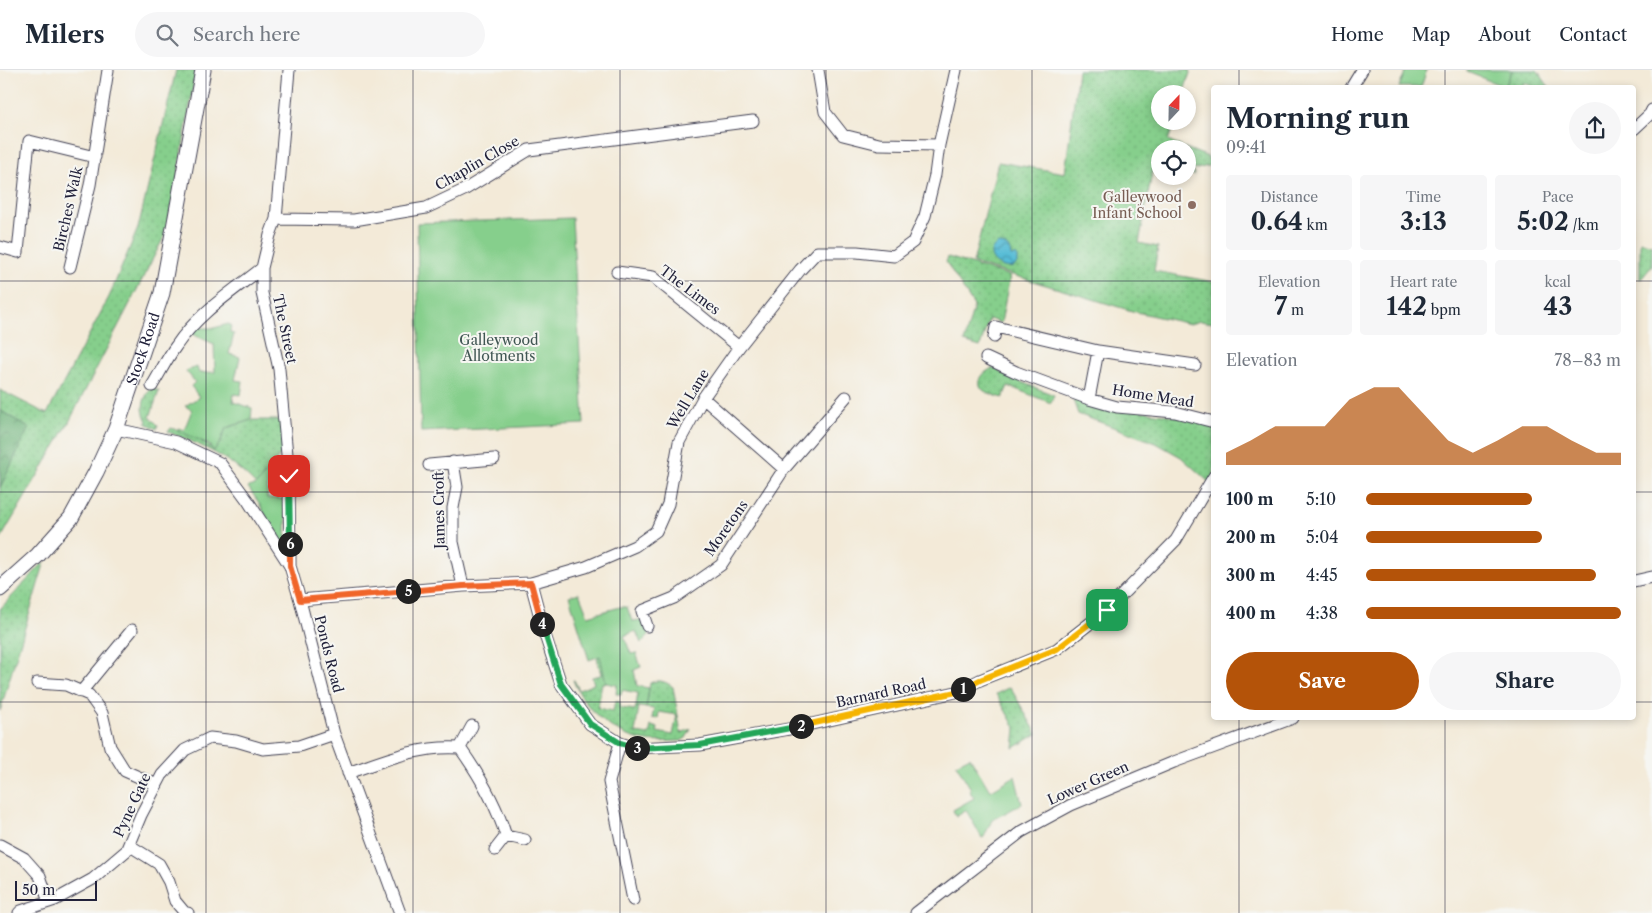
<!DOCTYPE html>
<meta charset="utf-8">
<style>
body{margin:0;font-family:"Libre Caslon Text",serif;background:#f6f6f7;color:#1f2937;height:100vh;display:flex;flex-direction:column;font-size:19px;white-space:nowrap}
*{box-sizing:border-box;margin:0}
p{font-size:16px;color:#747a83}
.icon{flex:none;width:28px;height:28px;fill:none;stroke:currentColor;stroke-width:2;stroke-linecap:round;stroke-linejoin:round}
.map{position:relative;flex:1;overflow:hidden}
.side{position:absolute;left:1211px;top:15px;width:425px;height:635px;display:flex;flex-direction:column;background:#fff;border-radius:5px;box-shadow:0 2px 8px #0003}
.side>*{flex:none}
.needle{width:32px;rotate:22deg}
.fabs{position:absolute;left:1151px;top:15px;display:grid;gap:10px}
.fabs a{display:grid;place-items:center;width:45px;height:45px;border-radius:50%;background:#fff;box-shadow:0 2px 8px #0003;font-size:25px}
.scale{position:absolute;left:15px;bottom:12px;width:82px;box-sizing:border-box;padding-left:5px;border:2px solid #22223b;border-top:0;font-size:14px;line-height:18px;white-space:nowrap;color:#22223b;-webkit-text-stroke:4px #f6f6f2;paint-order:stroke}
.pin{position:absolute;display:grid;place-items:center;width:42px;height:42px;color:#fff;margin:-21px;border-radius:10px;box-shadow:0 2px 8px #0006}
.km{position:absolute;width:25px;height:25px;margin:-12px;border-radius:50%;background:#222;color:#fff;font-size:14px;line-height:25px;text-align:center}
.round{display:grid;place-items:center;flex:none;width:52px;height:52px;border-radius:26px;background:#f6f6f7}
.summary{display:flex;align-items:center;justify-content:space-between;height:85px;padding:0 15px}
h1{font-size:28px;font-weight:700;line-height:38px}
.metrics{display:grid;grid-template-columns:repeat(3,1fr);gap:8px;height:85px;padding:5px 15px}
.metrics div{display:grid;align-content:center;border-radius:5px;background:#f6f6f7;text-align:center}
.metrics b{font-size:25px;font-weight:700}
.metrics small{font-size:14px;font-weight:400}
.metrics p{font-size:14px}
.chart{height:140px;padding:10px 15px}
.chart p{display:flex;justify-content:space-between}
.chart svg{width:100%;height:90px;margin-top:5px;fill:#b45309;opacity:.7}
.cta{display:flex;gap:10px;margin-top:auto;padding:10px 15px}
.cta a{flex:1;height:58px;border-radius:30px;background:#b45309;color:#fff;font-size:20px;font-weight:700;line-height:58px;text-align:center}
.cta a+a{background:#f6f6f7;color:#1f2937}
ul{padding:0 15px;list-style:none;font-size:16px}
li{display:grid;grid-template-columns:80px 60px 1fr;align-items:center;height:38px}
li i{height:12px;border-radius:6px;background:#b45309}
header{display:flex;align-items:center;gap:30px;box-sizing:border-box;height:70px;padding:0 25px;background:#fff;border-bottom:1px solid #e0e1e3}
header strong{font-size:24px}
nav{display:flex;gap:28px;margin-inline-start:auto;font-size:18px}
.search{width:350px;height:45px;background:#f6f6f7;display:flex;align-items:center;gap:12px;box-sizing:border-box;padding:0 18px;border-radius:28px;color:#747a83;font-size:19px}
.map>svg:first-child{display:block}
.grass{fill:url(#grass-dots);stroke:#547864}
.forest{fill:url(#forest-crowns);stroke:#476a5a}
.garden{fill:#86cf8c;stroke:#547864}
.water{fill:url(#water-waves);stroke:#3c6f88}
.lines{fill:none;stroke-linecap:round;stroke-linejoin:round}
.minor-casing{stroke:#414053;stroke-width:13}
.major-casing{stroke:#414053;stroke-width:17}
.minor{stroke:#fff;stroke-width:11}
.major{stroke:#fff;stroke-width:15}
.split-1-casing{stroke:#fff;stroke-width:10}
.split-2-casing{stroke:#fff;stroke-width:10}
.split-3-casing{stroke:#fff;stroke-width:10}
.split-4-casing{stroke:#fff;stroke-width:10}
.split-5-casing{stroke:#fff;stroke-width:10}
.split-6-casing{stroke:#fff;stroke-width:10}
.split-7-casing{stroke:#fff;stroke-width:10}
.split-1{stroke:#f5b400;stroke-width:6}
.split-2{stroke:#f5b400;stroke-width:6}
.split-3{stroke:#22a559;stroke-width:6}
.split-4{stroke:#22a559;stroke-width:6}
.split-5{stroke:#f0652b;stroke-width:6}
.split-6{stroke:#f0652b;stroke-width:6}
.split-7{stroke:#22a559;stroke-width:6}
.grid{fill:none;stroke:#22223b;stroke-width:1;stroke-opacity:0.55}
.education-dot{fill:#8d6e63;stroke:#f6f6f2;stroke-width:2}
.labels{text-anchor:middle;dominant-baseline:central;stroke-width:4;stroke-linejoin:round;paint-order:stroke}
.street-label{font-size:14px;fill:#22223b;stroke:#f6f6f2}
.education-label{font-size:14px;fill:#785e54;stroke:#f6f6f2;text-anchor:end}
.park-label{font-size:14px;fill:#405653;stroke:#f6f6f2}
</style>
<header>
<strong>Milers</strong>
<div class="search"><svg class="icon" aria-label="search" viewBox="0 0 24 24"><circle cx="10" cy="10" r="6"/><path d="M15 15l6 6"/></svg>Search here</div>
<nav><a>Home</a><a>Map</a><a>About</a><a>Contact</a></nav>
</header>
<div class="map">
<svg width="1652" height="843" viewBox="0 0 1652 843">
<defs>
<pattern id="grass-dots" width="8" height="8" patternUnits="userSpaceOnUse" patternTransform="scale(1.25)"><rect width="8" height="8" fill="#86cf8c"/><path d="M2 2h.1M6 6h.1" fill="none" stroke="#73b17a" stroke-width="1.8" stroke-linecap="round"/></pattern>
<pattern id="forest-crowns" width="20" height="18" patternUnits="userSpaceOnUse" patternTransform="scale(1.25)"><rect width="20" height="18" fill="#6cb278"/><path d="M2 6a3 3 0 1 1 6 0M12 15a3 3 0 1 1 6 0" fill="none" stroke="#589064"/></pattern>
<pattern id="water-waves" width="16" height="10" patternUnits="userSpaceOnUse" patternTransform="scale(1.25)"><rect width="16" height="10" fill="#57bcd6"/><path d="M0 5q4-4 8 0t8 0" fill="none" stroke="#4898af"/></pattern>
</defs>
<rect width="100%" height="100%" fill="#f6f6f2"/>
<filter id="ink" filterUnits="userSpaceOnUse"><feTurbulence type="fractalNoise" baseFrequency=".02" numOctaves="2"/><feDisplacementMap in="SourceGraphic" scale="10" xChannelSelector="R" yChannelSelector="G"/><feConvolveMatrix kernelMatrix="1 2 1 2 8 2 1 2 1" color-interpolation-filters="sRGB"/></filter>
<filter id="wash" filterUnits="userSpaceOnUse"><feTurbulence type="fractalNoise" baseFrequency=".0096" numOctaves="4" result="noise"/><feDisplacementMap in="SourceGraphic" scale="20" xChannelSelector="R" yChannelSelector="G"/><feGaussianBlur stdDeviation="1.12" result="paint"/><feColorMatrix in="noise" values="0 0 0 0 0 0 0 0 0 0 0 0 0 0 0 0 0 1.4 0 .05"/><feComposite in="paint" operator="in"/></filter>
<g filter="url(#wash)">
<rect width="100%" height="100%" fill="#f3ead8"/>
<!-- grass -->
<path class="grass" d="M176,0h20l-21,123 -11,44 -96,187 -68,116v-150l47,24 62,-117 29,-69z
M1078,0h113l-8,24h-23v27h15l-7,20 40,16 3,8 -18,5 1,5 -6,-1v-25h-28v20l-7,-1 -14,75 19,4 -4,24 60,11v41l-14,-2 -10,3 -58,-13 -159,-48 25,-101 67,11z
M1512,0h25l12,17h-14l-11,-4 -2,4h-17z
M1640,171l12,4v21l-10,12 -2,1z
M948,187l62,19 -9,47 -12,-4 -9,28 -16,-5 10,-36 -28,-44z
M994,298l20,11 40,16 -3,8 -43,-17 -5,12c-6,-2 -15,-4 -20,-8 -9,-9 2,-20 11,-22z
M151,318l8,3 -9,26 8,8 -1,4 -11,-6 1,-2c-7,-12 -4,-22 4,-33z
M1073,330l102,16 39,9v50l-4,8 -29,-26 -25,-14 -78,-29z
M251,350h33l-2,33 -26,32c-25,-27 -54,-40 -88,-53l3,-4c15,5 31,11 43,23l6,-8 6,-15z
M45,491l-45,150v-102z
M600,585l6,28h-4l-4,25 15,3 2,-10 5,1v6l15,2 1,-4h3l-4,27 14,2 2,-9 7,2 -1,4 16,3 4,-20 -18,-3 -1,7 -6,-1 2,-9 -8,-1 4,-25c9,-4 15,-2 23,4l8,46 10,-4 -5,9 -5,3c-13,0 -27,2 -39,-1 -31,-6 -58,-32 -69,-60h1l5,10 15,-6 -2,-7 9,-2 -4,-18z
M1010,617l27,47 -23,14 2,-19 -20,-35z"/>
<!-- forest -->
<path class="forest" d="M0,340l29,18 -29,60z"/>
<!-- garden -->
<path class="garden" d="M1406,0h21l-6,17h-22z
M1467,0h45l-7,17 -38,-15z
M572,148l12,206 -163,8 -4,-209z
M228,254l3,1 -1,8 4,1 -5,20 11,3 -5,23 8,1 -2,14 -7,-1 -1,8 19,6 -1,12 -25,8 -6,15 -6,8 -6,-7 -31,-14 1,-2 6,2 8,-20 -7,-4 14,-9 -8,-11 4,-4 -9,-11 11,-4 2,6 16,-1 -1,-28 -22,-10 5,-6h17z
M268,401l-1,27 20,1 -1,41 -3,2 -6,-3 -18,-36 -11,-16 8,-2z
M579,523l9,23 32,-9h7l5,14 8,-1 9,10v5l-8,8 -5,-12 -12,5 7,18 5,-1 5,14 -7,3 3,16 12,2 -3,20 -10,-2 2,-13 -16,-3 -1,4h-5l1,-9 -11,-2 -6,-27 -11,4 -20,-64z
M970,687l20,34 25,-15 7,28 -30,16 -8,17 -2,1 -16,-28 -10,7 -3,-7 21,-12 -5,-8 2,-1 -15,-25z"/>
<!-- water -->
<path class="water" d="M998,174c8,0 12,3 13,12l5,-1 1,2v7l-3,3c-16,4 -33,-13 -16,-23z"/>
</g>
<g filter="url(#ink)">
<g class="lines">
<defs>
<path id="minor" d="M289,0l-13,149 -6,16 -8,33v25l17,76 10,107 1,90
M818,0l7,42 18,23 36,9 60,1
M1351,18l11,-18
M1634,59l16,-15 2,-4
M276,149l78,1 72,-12 38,-18 65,-40 224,-29
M0,177l18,5 11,-111 66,16
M70,197l20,-82 18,-115
M617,202l36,5 86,70
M994,267l2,-10 102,24 97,14
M986,288l30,14 73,27 28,8 58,5 39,10
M152,316c8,-13 15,-28 24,-40 22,-33 56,-54 86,-78
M703,328l81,71
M1089,329l9,-48
M116,359l60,13 44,21 28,38 42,65 10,34 34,134 66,179
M453,392l4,25 -4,21v34l10,44
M429,395l65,-6
M1634,511l18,-4
M531,513l13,49 17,52 29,40 30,19 15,5 65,-3 89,-16 167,-37 24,-12 77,-31 50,-39 69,-70 38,-64
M300,530l163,-14 68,-3 55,-16 49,-21 21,-15 12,-27 11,-62 24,-44 36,-51 61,-77 17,-18h40l37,4 19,-14 12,-26 10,-41 4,-30 17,-75
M647,556l-5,-15 32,-13 47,-33 63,-96 62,-72
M37,613l29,2 23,10 13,18 8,34 15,24 32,14
M81,622l51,-62
M620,673l-11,39 24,118
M460,678c20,28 36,55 46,88
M348,703c37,-13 73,-28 112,-25l12,-22
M0,775l24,13 16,18 9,26
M129,775l30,19 10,18 6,19 10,12h3
M495,780l11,-14 19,4
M19,843l2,-2 34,-11 38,-21 33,-28 15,-36 21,-40 23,-25 25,-12 26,3 27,8 36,-3 35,-12
M916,843l105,-81 50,-27 103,-43 119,-44"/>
<g id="major">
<path id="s1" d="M0,519l38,-34 33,-37 25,-46 20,-43 46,-136 41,-223"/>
</g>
</defs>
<!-- minor casing -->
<use href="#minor" class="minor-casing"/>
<!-- major casing -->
<use href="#major" class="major-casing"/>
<!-- minor -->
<use href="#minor" class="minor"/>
<!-- major -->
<use href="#major" class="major"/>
</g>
</g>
<g class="lines" filter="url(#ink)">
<defs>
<path id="split-1" d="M963,619l17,-9 77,-31 50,-39"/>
<path id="split-2" d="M801,656l155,-34 7,-3"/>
<path id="split-3" d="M637,678l63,-3 101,-19"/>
<path id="split-4" d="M542,554l19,60 29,40 30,19 17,5"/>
<path id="split-5" d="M408,521l55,-5 68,-3 11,41"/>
<path id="split-6" d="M290,474v22l10,34 108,-9"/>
<path id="split-7" d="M289,406l1,68"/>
</defs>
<!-- split-1 casing -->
<use href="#split-1" class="split-1-casing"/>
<!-- split-2 casing -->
<use href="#split-2" class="split-2-casing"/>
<!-- split-3 casing -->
<use href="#split-3" class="split-3-casing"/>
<!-- split-4 casing -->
<use href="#split-4" class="split-4-casing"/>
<!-- split-5 casing -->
<use href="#split-5" class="split-5-casing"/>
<!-- split-6 casing -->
<use href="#split-6" class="split-6-casing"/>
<!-- split-7 casing -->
<use href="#split-7" class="split-7-casing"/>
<!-- split-1 -->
<use href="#split-1" class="split-1"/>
<!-- split-2 -->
<use href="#split-2" class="split-2"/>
<!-- split-3 -->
<use href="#split-3" class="split-3"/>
<!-- split-4 -->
<use href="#split-4" class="split-4"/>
<!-- split-5 -->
<use href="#split-5" class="split-5"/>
<!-- split-6 -->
<use href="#split-6" class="split-6"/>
<!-- split-7 -->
<use href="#split-7" class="split-7"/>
</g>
<!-- grid -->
<path class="grid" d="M206,0v843M413,0v843M620,0v843M826,0v843M1032,0v843M1239,0v18M1445,0v18M0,211h1214M1634,211h18M0,422h1214M1634,422h18M0,632h1214M1634,632h18M1239,648v195M1445,648v195"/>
<!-- markers -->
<circle class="education-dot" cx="1192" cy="135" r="5"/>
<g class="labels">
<!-- street labels -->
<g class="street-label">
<text transform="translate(477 93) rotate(-30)">Chaplin Close</text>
<text transform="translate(68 139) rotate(-77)">Birches Walk</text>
<text transform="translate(690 220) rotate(37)">The Limes</text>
<text transform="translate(285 259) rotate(78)">The Street</text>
<text stroke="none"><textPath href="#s1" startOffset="285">Stock Road</textPath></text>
<text transform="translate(1153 326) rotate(9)">Home Mead</text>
<text transform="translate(688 329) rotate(-59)">Well Lane</text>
<text transform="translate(439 440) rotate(-91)">James Croft</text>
<text transform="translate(726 458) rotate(-55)">Moretons</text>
<text transform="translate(329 584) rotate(76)">Ponds Road</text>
<text transform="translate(881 623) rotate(-12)">Barnard Road</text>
<text transform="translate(1088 713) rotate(-24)">Lower Green</text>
<text transform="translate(132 735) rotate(-65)">Pyne Gate</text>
</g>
<!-- education labels -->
<g class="education-label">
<text x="1182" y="127">Galleywood<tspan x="1182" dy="16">Infant School</tspan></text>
</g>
<!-- park labels -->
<g class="park-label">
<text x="499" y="270">Galleywood<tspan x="499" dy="16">Allotments</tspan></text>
</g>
</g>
</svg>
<div class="fabs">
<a><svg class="needle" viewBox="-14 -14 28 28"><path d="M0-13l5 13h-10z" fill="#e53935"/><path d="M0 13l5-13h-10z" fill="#747a83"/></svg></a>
<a><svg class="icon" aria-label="locate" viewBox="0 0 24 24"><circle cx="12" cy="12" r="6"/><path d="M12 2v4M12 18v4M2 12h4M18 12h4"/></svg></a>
</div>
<div class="scale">50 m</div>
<div class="pin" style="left:1107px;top:540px;background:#1e9e55"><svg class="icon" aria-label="arrive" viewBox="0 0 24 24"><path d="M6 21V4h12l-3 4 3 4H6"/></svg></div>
<div class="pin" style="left:289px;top:406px;background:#d93025"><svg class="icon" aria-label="check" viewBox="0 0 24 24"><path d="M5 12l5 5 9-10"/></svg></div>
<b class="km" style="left:963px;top:619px">1</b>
<b class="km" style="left:801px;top:656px">2</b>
<b class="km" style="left:637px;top:678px">3</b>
<b class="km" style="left:542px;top:554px">4</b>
<b class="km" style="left:408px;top:521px">5</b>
<b class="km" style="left:290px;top:474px">6</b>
<section class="side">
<div class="summary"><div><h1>Morning run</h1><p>09:41</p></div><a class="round"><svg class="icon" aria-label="share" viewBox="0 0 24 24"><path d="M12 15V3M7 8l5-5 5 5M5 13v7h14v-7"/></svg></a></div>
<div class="metrics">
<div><p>Distance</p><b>0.64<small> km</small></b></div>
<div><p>Time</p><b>3:13</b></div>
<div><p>Pace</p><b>5:02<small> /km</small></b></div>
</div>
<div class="metrics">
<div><p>Elevation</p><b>7<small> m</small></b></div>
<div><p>Heart rate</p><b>142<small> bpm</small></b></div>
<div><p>kcal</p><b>43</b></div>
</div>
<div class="chart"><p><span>Elevation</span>78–83 m</p>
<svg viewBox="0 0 160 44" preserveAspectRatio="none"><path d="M0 44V38L10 32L20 25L30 25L40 25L50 12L60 6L70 6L80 19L90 32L100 38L110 32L120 25L130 25L140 32L150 38L160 38V44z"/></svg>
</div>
<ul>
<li><b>100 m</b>5:10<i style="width:65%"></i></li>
<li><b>200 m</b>5:04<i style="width:69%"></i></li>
<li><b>300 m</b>4:45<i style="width:90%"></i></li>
<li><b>400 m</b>4:38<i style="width:100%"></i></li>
</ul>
<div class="cta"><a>Save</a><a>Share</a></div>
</section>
</div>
